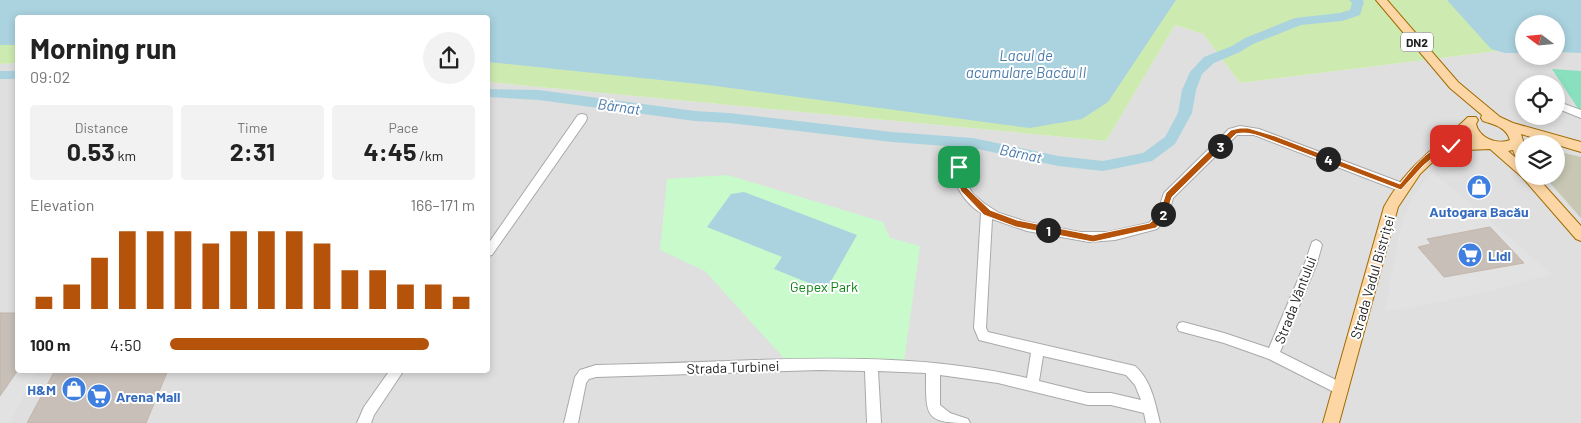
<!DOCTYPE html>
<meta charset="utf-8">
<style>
body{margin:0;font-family:Barlow,sans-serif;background:#f2f2f2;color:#222;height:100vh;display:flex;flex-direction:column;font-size:19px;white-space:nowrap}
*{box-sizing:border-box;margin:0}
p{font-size:16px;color:#767676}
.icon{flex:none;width:28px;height:28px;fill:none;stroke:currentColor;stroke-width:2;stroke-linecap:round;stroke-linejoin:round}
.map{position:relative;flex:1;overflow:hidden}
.side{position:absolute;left:15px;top:15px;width:475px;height:358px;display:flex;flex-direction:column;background:#fff;border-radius:5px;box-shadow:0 2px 8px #0003}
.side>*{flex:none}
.needle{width:32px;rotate:286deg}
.buttons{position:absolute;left:1515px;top:15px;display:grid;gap:10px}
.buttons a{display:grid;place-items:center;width:50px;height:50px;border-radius:50%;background:#fff;box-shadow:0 2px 8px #0003;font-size:25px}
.pin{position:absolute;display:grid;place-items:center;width:42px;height:42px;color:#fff;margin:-21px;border-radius:10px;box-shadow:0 2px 8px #0006}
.km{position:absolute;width:25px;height:25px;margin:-12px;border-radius:50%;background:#222;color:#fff;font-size:14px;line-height:25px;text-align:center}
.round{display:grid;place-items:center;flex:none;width:52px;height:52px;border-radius:26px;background:#f2f2f2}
.headline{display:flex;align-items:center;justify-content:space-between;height:85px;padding:0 15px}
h1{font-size:28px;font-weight:700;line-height:38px}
.stats{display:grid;grid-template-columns:repeat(3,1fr);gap:8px;height:85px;padding:5px 15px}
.stats div{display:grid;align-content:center;border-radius:5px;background:#f2f2f2;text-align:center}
.stats b{font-size:25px;font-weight:700}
.stats small{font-size:14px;font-weight:400}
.stats p{font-size:14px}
.chart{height:140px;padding:10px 15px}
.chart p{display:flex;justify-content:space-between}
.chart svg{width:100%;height:90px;margin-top:5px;stroke:#b45309;stroke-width:6}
ul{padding:0 15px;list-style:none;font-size:16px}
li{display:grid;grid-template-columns:80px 60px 1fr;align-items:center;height:38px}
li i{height:12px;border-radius:6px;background:#b45309}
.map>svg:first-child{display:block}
.residential{fill:#e0dfdf;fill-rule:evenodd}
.construction{fill:#c7c7b4}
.grass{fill:#cdebb0}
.park{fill:#c8facc}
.pitch{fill:#88e0be}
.parking{fill:#e2e2e2;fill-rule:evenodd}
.water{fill:#aad3df}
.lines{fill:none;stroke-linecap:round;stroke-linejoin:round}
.river{fill:#aad3df;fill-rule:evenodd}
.building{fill:#c7bfb8;stroke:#c4b6ab}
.minor-casing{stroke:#a9a9a9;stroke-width:2}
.major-casing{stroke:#a06b00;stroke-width:2}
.minor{fill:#fff;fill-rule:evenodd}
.major{fill:#fcd6a4;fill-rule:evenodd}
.route{fill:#b45309;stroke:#fff}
.labels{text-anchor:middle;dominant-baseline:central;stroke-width:4;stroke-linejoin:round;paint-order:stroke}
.shield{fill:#fff;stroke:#646464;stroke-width:1}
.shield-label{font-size:12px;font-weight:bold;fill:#222}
.shop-label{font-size:14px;font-weight:bold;fill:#366cbe;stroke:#fff;text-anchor:start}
.street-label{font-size:14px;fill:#222;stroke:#fff}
.park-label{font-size:14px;fill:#0c8416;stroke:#fff}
.water-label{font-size:15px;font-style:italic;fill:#4a7aab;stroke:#fff}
</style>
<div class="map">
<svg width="1581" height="423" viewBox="0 0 1581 423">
<rect width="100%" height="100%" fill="#f2efe9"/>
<!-- residential -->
<path class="residential" d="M1175,25l28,9 37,49 257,-32 27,2v3h32v-4l25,1v370h-1581v-359l17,-1 1,307h470v-288l618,59zM1524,84h32v32h-32zM1524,144h32v32h-32z"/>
<!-- construction -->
<path class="construction" d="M1556,151l25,6v61l-37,-42h12z"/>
<!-- grass -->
<path class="grass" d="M0,0h1581v53l-25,-1v-28h-32v29l-27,-2 -257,32 -37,-49 -28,-9 -69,116 -618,-59v-64h-470l-1,45 -17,1z"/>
<!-- park -->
<path class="park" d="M728,175l155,47 7,16 30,8 -17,123 -113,-4 -85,-94 -45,-21 7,-71z"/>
<!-- pitch -->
<path class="pitch" d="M1552,69l29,2v40l-2,-1z"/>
<!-- parking -->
<path class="parking" d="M1433,172l119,102 -61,17 -81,17 -25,3 13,-72 7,-25 10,-21zM1490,227l33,35 -79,15 -26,-30 13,-3 -4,-5z
M18,370h19l-27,53h-10v-27z"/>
<!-- water -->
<path class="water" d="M0,0h1176l-68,102 -26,17 -52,9 -322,-43 -220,-23v-44h-470l-1,27h-17z
M1447,0h134v53l-25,-1v-28h-32v29h-19l-14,-4z
M744,192l113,43 -31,55 -52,-21 8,-12 -75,-30 24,-33z"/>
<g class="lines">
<!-- river -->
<path class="river" d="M1349,0h14l1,2 -4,13 -18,6 -41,4 -48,19 -13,8 -26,11 -12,11 -6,16 -4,23 -17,31 -23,17 -49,10 -45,-5 -85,-18 -81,-6 -163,-19 -34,-2 -156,-21 -51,-3v-8l51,1 156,21 34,2 163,19 81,6 85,18 45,5 40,-8 22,-16 13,-24 4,-23 8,-18 14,-15 28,-11 13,-8 50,-20 45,-5 10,-3 2,-7z
M0,71h18v8h-18z"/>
</g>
<!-- building -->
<path class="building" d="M1490,227l34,36 -80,14 -26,-30 13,-3 -4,-5z
M0,313h18v57l-18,26z
M55,370h113l-22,53h-119z"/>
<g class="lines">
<defs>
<path id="minor" d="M1556,101l25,9v8l-25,-10z
M582,114l4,1 1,3 -1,3 -94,134 -4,1v-12l90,-129z
M1240,126l19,3 146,55 1,3 -1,3h-8l-143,-55h-17l-64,63 -5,18 -11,13 -42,11 -26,2 -62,-11 -35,-12 -6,109 2,4 147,34c16,14 20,36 25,57h-14l-2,-10 -33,-8h-23l-90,-22 -58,-8v30l10,8 18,6 2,4c-46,0 -44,-7 -44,-50l-48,-2 3,52h-14l-2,-52 -46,-1 -223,7 -7,2 -3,4 -8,40h-14l11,-46 5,-7 16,-5c53,-1 106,-3 159,-5 91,-3 183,-3 272,18l4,-25 -52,-13 -5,-12 7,-115c-14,-8 -32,-31 -26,-49h8l4,20 6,10 12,10 14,9 28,9 53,10h28l41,-9 8,-9 7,-21 65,-64zM1043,356l83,19 9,10 6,15 -30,-7h-23l-49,-12z
M1316,240l4,2 2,3 -5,18 -37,89 66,33 2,4 -2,4 -5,2 -5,-2 -67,-34 -45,-16 -45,-12 -2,-4 2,-4 4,-1 41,11 45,15 36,-85 7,-21z
M390,370h14l-30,45 -3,8h-14l7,-16z"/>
<path id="major" d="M1376,0h11l71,82 42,35 13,6 68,19v10l-60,-18 3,10v32h12l45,50v15l-5,-2 -54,-62 -32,-28 -46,2 -24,23 -22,33 -59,216h-16l61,-216c23,-42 51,-58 84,-90h8l2,3 -2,4c3,14 21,21 34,16 -4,-13 -15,-15 -27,-19l-2,-3 1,-3 -32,-27zM1466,132l6,8 -16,1zM1513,150l3,8 -8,-7z"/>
</defs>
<!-- minor casing -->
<use href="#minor" class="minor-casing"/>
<!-- major casing -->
<use href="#major" class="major-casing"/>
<!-- minor -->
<use href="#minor" class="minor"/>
<!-- major -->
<use href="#major" class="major"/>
</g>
<!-- route -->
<path class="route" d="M1240,128h8l27,8 125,48c14,-17 29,-39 51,-40l4,2 -4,3h-8l-20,17 -22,24 -131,-50c-11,-4 -22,-9 -34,-6l-64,63 -6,19 -10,12 -63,14 -77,-15 -32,-12 -23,-24 -6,-15 1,-11h6l1,11 4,12 23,22 27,10 76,15 57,-12 9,-9 7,-21 65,-63z"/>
<!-- icons -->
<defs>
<symbol id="shop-disc" viewBox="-11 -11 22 22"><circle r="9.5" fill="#3f7fe0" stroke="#fff"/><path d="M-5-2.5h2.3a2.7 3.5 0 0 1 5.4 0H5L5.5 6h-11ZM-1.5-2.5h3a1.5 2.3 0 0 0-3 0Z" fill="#fff"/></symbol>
<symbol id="supermarket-disc" viewBox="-11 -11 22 22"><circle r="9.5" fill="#3f7fe0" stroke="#fff"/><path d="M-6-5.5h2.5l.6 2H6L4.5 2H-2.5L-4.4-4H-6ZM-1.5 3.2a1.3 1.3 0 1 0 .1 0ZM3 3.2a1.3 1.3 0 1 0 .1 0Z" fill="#fff"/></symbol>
</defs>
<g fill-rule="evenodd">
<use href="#shop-disc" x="1465" y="173" width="28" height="28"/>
<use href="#supermarket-disc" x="1456" y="241" width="28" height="28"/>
<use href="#shop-disc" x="60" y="375" width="28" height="28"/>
<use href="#supermarket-disc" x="85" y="382" width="28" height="28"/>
</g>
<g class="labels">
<!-- shield labels -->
<rect class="shield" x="1401" y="32.5" width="32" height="19" rx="4"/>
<g class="shield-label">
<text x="1417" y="42">DN2</text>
</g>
<!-- shop labels -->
<g class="shop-label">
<text x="1479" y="211" text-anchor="middle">Autogara Bacău</text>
<text x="1488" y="255">Lidl</text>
<text x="56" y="389" text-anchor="end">H&amp;M</text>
<text x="116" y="396">Arena Mall</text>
</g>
<!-- street labels -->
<g class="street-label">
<text transform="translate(1372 277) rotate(-74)">Strada Vadul Bistriței</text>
<text transform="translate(1295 300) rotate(-69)">Strada Vântului</text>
<text transform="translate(733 367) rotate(-2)">Strada Turbinei</text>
</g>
<!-- park labels -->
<g class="park-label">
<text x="824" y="286">Gepex Park</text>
</g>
<!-- water labels -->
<g class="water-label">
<text x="1026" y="55">Lacul de<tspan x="1026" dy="17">acumulare Bacău II</tspan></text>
<text transform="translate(619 106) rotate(8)">Bârnat</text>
<text transform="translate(1021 153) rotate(12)">Bârnat</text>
</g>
</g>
</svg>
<div class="buttons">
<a><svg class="needle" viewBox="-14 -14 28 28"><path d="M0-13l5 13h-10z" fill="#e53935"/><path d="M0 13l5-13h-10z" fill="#767676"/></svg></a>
<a><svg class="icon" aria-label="locate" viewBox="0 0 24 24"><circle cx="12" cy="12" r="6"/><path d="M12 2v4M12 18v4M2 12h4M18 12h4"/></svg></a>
<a><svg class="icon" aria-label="layers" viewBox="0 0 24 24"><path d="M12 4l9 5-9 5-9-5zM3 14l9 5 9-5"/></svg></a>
</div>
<div class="pin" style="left:959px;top:167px;background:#1e9e55"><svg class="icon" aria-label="arrive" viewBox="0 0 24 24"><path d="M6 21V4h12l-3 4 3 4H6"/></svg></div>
<div class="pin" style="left:1451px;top:146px;background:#d93025"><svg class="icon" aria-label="check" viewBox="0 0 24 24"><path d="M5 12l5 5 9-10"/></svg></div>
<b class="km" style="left:1048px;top:230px">1</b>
<b class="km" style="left:1163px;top:214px">2</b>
<b class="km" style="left:1220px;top:146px">3</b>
<b class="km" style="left:1328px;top:159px">4</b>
<section class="side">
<div class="headline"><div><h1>Morning run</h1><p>09:02</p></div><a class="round"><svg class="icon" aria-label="share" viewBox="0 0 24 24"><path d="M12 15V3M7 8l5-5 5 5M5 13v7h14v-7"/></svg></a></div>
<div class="stats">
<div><p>Distance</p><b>0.53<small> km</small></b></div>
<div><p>Time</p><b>2:31</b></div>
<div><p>Pace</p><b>4:45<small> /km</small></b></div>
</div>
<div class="chart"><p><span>Elevation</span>166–171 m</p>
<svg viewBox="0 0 160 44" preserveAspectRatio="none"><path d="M5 44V38M15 44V32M25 44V19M35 44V6M45 44V6M55 44V6M65 44V12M75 44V6M85 44V6M95 44V6M105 44V12M115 44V25M125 44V25M135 44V32M145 44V32M155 44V38"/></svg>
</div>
<ul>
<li><b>100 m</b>4:50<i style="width:85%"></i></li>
</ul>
</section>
</div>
